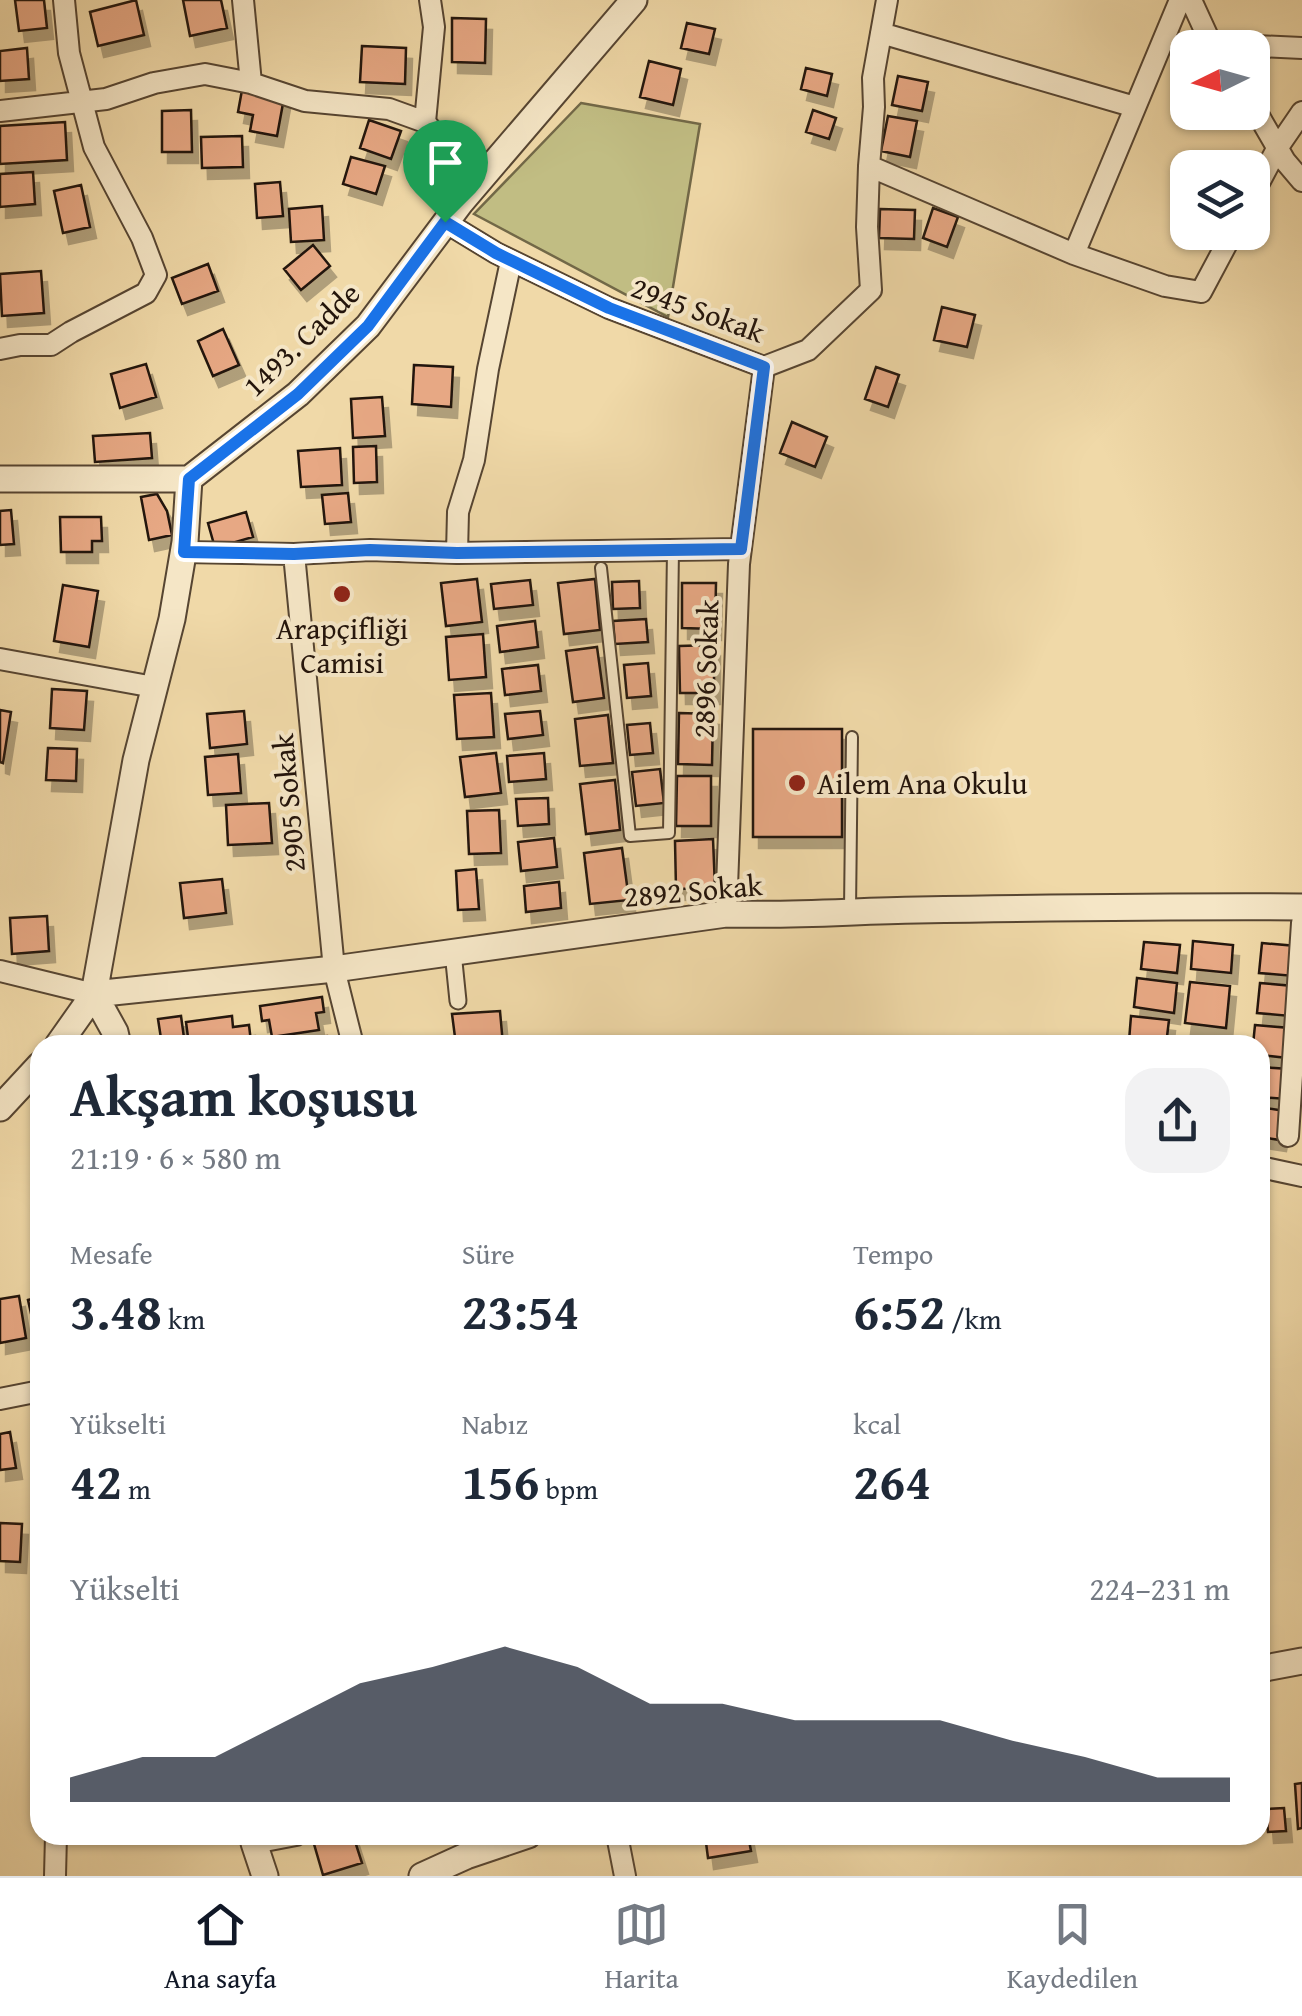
<!DOCTYPE html>
<html lang="tr">
<meta charset="utf-8">
<style>
body{margin:0;font-family:"Gentium Book Plus",serif;background:#f2f2f3;color:#1f2937;height:100vh;display:flex;flex-direction:column;font-size:38px;white-space:nowrap}
*{box-sizing:border-box;margin:0}
p{font-size:32px;color:#747a83}
.icon{flex:none;width:55px;height:55px;fill:none;stroke:currentColor;stroke-width:2;stroke-linecap:round;stroke-linejoin:round}
.map{position:relative;flex:1;overflow:hidden}
.drawer{position:absolute;left:30px;top:1035px;width:1240px;height:810px;display:flex;flex-direction:column;background:#fff;border-radius:30px;box-shadow:0 2px 8px #0004}
.drawer>*{flex:none}
.needle{width:65px;rotate:265deg}
.buttons{position:absolute;left:1170px;top:30px;display:grid;gap:20px}
.buttons a{display:grid;place-items:center;width:100px;height:100px;border-radius:20px;background:#fff;box-shadow:0 2px 8px #0004;font-size:50px}
.pin{position:absolute;display:grid;place-items:center;width:85px;height:85px;color:#fff;margin:-102px -42px;border-radius:50% 50% 50% 0;rotate:-45deg;box-shadow:0 0 10px #0007}
.pin .icon{rotate:45deg}
.round{display:grid;place-items:center;flex:none;width:105px;height:105px;border-radius:30px;background:#f2f2f3}
.headline{display:flex;align-items:center;justify-content:space-between;height:170px;padding:0 40px}
h1{font-size:55px;font-weight:800;line-height:75px}
.metrics{display:grid;grid-template-columns:repeat(3,1fr);gap:15px;height:170px;padding:10px 40px}
.metrics div{display:grid;align-content:center}
.metrics b{font-size:50px;font-weight:800}
.metrics small{font-size:28px;font-weight:400}
.metrics p{font-size:28px}
.chart{height:280px;padding:20px 40px}
.chart p{display:flex;justify-content:space-between}
.chart svg{width:100%;height:180px;margin-top:10px;fill:#111827;opacity:.7}
.menu{display:flex;justify-content:space-around;align-items:center;height:140px;border-top:2px solid #e0e1e3;background:#fff;font-size:28px;color:#747a83}
.menu a{display:grid;justify-items:center;gap:5px}
.menu .active{color:#111827}
.map>svg:first-child{display:block}
.green{fill:#c1bd83;stroke:#726847;stroke-width:2.5}
.building{fill:#e7a884;stroke:#23140b;stroke-width:2.5;filter:url(#shadow)}
.lines{fill:none;stroke-linecap:round;stroke-linejoin:round}
.service-casing{stroke:#564532;stroke-width:14}
.pedestrian-casing{stroke:#564532;stroke-width:19}
.minor-casing{stroke:#564532;stroke-width:24}
.tertiary-casing{stroke:#564532;stroke-width:29}
.service{stroke:#f5e6c6;stroke-width:10}
.pedestrian{stroke:#f5e6c6;stroke-width:15}
.minor{stroke:#f5e6c6;stroke-width:20}
.tertiary{stroke:#f5e6c6;stroke-width:25}
.route-casing{stroke:#fff;stroke-width:20}
.route{stroke:#1a73e8;stroke-width:12}
.poi-dot{fill:#8f2418;stroke:#f5e6c6;stroke-width:4}
.labels{text-anchor:middle;dominant-baseline:central;stroke-width:8;stroke-linejoin:round;paint-order:stroke}
.street-label{font-size:30px;fill:#23140b;stroke:#f5e6c6}
.poi-label{font-size:30px;fill:#23140b;stroke:#f5e6c6}
</style>
<div class="map">
<svg width="1302" height="1876" viewBox="0 0 1302 1876">
<defs>
<filter id="shadow"><feDropShadow dx="6" dy="11" stdDeviation="0" flood-color="#0004"/></filter>
</defs>
<rect width="100%" height="100%" fill="#f0d9a8"/>
<filter id="stains"><feTurbulence type="fractalNoise" baseFrequency=".002" numOctaves="4"/><feColorMatrix values="0 0 0 0 .2 0 0 0 0 .09 0 0 0 0 .02 0 0 0 .5 -.17"/></filter>
<radialGradient id="worn" r=".72"><stop offset=".6" stop-color="#630" stop-opacity="0"/><stop offset="1" stop-color="#630" stop-opacity=".3"/></radialGradient>
<!-- green -->
<path class="green" d="M581,103l119,21 -32,193 -194,-103z"/>
<!-- building -->
<path class="building" d="M15,0h29l3,28 -28,3z
M136,0l8,35 -46,11 -8,-34z
M183,0h38l6,28 -37,8z
M452,18l34,1 -1,44 -33,-1z
M687,23l28,6 -6,25 -28,-6z
M362,46l44,2 -1,36 -45,-2z
M27,48l2,31 -29,2v-30z
M649,61l32,8 -8,36 -33,-8z
M806,68l26,6 -5,22 -26,-7z
M898,76l30,6 -6,29 -30,-6z
M242,90l42,8 -7,38 -27,-5 3,-16 -15,-3z
M191,110l1,42h-30v-41z
M813,110l23,8 -7,21 -23,-7z
M888,116l29,5 -7,36 -29,-6z
M369,120l32,11 -10,28 -31,-11z
M65,122l2,38 -67,4v-38z
M242,136l1,31 -41,1 -1,-31z
M351,157l34,9 -9,28 -33,-10z
M33,172l2,32 -35,3v-33z
M280,182l3,34 -26,2 -2,-34z
M81,185l9,42 -27,6 -9,-42z
M322,206l2,34 -33,2 -2,-33z
M933,208l25,9 -11,30 -24,-9z
M880,209l35,1 -1,29 -35,-1z
M313,245l17,21 -29,24 -17,-21z
M208,264l10,27 -36,13 -10,-26z
M41,271l3,42 -42,3 -2,-42z
M942,307l33,8 -8,32 -33,-7z
M223,329l16,36 -26,11 -15,-35z
M146,364l10,33 -36,11 -9,-34z
M414,365l39,2 -2,40 -39,-3z
M876,367l23,8 -11,32 -23,-8z
M382,397l3,39 -32,2 -2,-39z
M792,422l35,15 -12,30 -35,-14z
M150,433l2,25 -57,4 -2,-26z
M376,446l1,36 -23,1 -1,-36z
M340,448l2,37 -41,2 -3,-36z
M348,493l3,29 -26,2 -3,-29z
M157,494l10,17 5,24 -23,5 -8,-43z
M11,510l3,34 -14,1v-34z
M246,512l7,25 -38,11 -7,-25z
M60,517h41l1,24h-10v11h-31z
M477,579l5,43 -36,4 -5,-43z
M595,579l5,51 -36,4 -6,-51z
M530,580l3,25 -39,4 -3,-25z
M639,581l1,27 -27,1 -1,-27z
M682,583h34l-1,46 -33,-1z
M63,585l35,6 -9,56 -35,-6z
M646,619l2,23 -33,2 -2,-23z
M535,621l3,26 -38,5 -3,-26z
M483,634l3,43 -37,3 -3,-43z
M714,645v48h-34l-1,-47z
M597,647l7,51 -31,4 -7,-51z
M648,663l3,33 -24,2 -3,-33z
M538,665l3,26 -36,4 -3,-26z
M52,689l35,2 -3,39 -34,-2z
M491,693l3,44 -37,2 -3,-44z
M0,710l11,2 -8,51 -3,-1z
M244,711l3,33 -37,4 -3,-34z
M540,711l3,24 -35,4 -3,-25z
M679,713l34,1 -1,51 -34,-1z
M608,715l5,48 -33,3 -5,-47z
M650,723l3,30 -23,2 -3,-30z
M753,729h89v108h-89z
M48,748l29,1 -1,32 -30,-1z
M496,753l5,40 -36,4 -5,-40z
M544,753l2,26 -37,3 -2,-26z
M238,754l3,39 -33,2 -3,-38z
M660,769l4,34 -28,3 -4,-34z
M677,776h34v50h-35z
M615,780l5,50 -34,4 -6,-50z
M548,798l1,26 -31,2 -2,-27z
M269,803l3,40 -44,2 -2,-40z
M499,810l2,43 -32,1 -2,-43z
M554,838l3,29 -36,4 -3,-29z
M713,839l2,49 -39,1 -1,-48z
M622,848l7,52 -39,4 -6,-51z
M476,869l3,40 -21,1 -2,-39z
M222,879l4,34 -42,5 -4,-35z
M559,882l2,26 -35,4 -2,-26z
M47,916l2,35 -37,3 -2,-36z
M1193,941l40,4 -2,28 -40,-4z
M1144,942l36,3 -3,28 -36,-4z
M1262,943l34,3 -2,30 -35,-3z
M1137,978l40,5 -3,30 -40,-6z
M1190,982l40,4 -4,42 -41,-5z
M1260,983l33,3 -3,30 -33,-3z
M322,997l2,15 -8,1 3,17 -47,7 -3,-17 -7,1 -2,-15z
M500,1011l3,34h-47l-4,-31z
M181,1016l4,29h-23l-4,-26z
M232,1016l1,11 16,-2 2,17 -27,3h-35l-3,-23z
M1131,1016l38,4 -3,25 -37,-4z
M1255,1025l35,3 -2,30 -28,-3v-10h-7z
M327,1036l1,9h-27v-7z
M1260,1067l29,2 -2,30 -27,-2z
M1260,1107l25,4 -5,29 -20,-3z
M19,1296l7,42 -26,5v-44z
M40,1297v47l-2,1 -10,-45z
M10,1432l6,36 -16,2v-36z
M0,1523l22,1 -2,38 -20,-1z
M1302,1783v45l-4,1 -3,-45z
M1284,1808l2,23 -18,1 -2,-23z
M343,1835h10l9,28 -39,12 -9,-31z
M705,1835h43l3,16 -43,7z"/>
<g class="lines">
<defs>
<path id="service" d="M601,568l29,268 39,-3 4,-283
M850,910l2,-173"/>
<path id="pedestrian" d="M453,952l5,49"/>
<path id="minor" d="M243,0l8,83
M1191,0l22,48
M881,33l254,74
M1212,44l90,4
M1252,104l33,57 17,20
M0,111l106,-12 48,-16 51,-9 46,9 54,18 84,8 36,13 22,28 17,48
M425,122l9,-95 -4,-27
M869,166l205,88 91,32 36,6 32,-60
M1252,196l26,-49 24,-35
M445,222l51,31 113,55 155,59 44,-17 63,-60 -4,-63 2,-61 5,-59 -1,-29 14,-78
M1074,254l106,-254
M0,349l20,-4h31l20,-13 75,-39 10,-18 -14,-37 -48,-91 -25,-94 -5,-53
M183,552l111,2 76,-4 87,3 1,-41 16,-52 14,-91 23,-108
M457,553l284,-4
M294,554l40,415 19,76
M0,659l154,28
M726,914l13,-350 25,-197
M0,971l94,23
M1288,1136l14,-213
M1260,1167l42,9
M0,1399l40,-8
M617,1835l8,41
M254,1843l42,-8
M55,1876l1,-41"/>
<path id="tertiary" d="M0,479h189
M189,479l109,-85 70,-68 93,-124 173,-202
M94,994l240,-25 392,-55c64,2 128,-3 192,-4 128,-2 256,-4 384,-3
M94,994l21,38 3,13
M58,1045l36,-51 42,-234 36,-141 13,-77 4,-63
M0,1108l40,-43
M1260,1669l42,-8
M254,1835v8l11,33
M422,1876l44,-20 62,-21"/>
</defs>
<!-- service casing -->
<use href="#service" class="service-casing"/>
<!-- pedestrian casing -->
<use href="#pedestrian" class="pedestrian-casing"/>
<!-- minor casing -->
<use href="#minor" class="minor-casing"/>
<!-- tertiary casing -->
<use href="#tertiary" class="tertiary-casing"/>
<!-- service -->
<use href="#service" class="service"/>
<!-- pedestrian -->
<use href="#pedestrian" class="pedestrian"/>
<!-- minor -->
<use href="#minor" class="minor"/>
<!-- tertiary -->
<use href="#tertiary" class="tertiary"/>
</g>
<g class="lines">
<defs>
<path id="route" d="M445,222l51,31 113,55 155,59 -23,182 -284,4 -87,-3 -76,4 -110,-2 5,-73 109,-85 70,-68z"/>
</defs>
<!-- route casing -->
<use href="#route" class="route-casing"/>
<!-- route -->
<use href="#route" class="route"/>
</g>
<!-- markers -->
<g class="poi-dot">
<circle cx="342" cy="594" r="10"/>
<circle cx="797" cy="783" r="10"/>
</g>
<g class="labels">
<!-- street labels -->
<g class="street-label">
<text transform="translate(698 309) rotate(20)">2945 Sokak</text>
<text transform="translate(301 339) rotate(-44)">1493. Cadde</text>
<text transform="translate(705 669) rotate(-88)">2896 Sokak</text>
<text transform="translate(288 803) rotate(-95)">2905 Sokak</text>
<text transform="translate(693 890) rotate(-5)">2892 Sokak</text>
</g>
<!-- poi labels -->
<g class="poi-label">
<text x="342" y="628">Arapçifliği<tspan x="342" dy="34">Camisi</tspan></text>
<text x="817" y="783" text-anchor="start">Ailem Ana Okulu</text>
</g>
</g>
<rect width="100%" height="100%" filter="url(#stains)"/>
<rect width="100%" height="100%" fill="url(#worn)"/>
</svg>
<div class="buttons">
<a><svg class="needle" viewBox="-14 -14 28 28"><path d="M0-13l5 13h-10z" fill="#e53935"/><path d="M0 13l5-13h-10z" fill="#747a83"/></svg></a>
<a><svg class="icon" aria-label="layers" viewBox="0 0 24 24"><path d="M12 4l9 5-9 5-9-5zM3 14l9 5 9-5"/></svg></a>
</div>
<div class="pin" style="left:445px;top:222px;background:#1e9e55"><svg class="icon" aria-label="arrive" viewBox="0 0 24 24"><path d="M6 21V4h12l-3 4 3 4H6"/></svg></div>
<section class="drawer">
<div class="headline"><div><h1>Akşam koşusu</h1><p>21:19 · 6 × 580 m</p></div><a class="round"><svg class="icon" aria-label="share" viewBox="0 0 24 24"><path d="M12 15V3M7 8l5-5 5 5M5 13v7h14v-7"/></svg></a></div>
<div class="metrics">
<div><p>Mesafe</p><b>3.48<small> km</small></b></div>
<div><p>Süre</p><b>23:54</b></div>
<div><p>Tempo</p><b>6:52<small> /km</small></b></div>
</div>
<div class="metrics">
<div><p>Yükselti</p><b>42<small> m</small></b></div>
<div><p>Nabız</p><b>156<small> bpm</small></b></div>
<div><p>kcal</p><b>264</b></div>
</div>
<div class="chart"><p><span>Yükselti</span>224–231 m</p>
<svg viewBox="0 0 160 44" preserveAspectRatio="none"><path d="M0 44V38L10 33L20 33L30 24L40 15L50 11L60 6L70 11L80 20L90 20L100 24L110 24L120 24L130 29L140 33L150 38L160 38V44z"/></svg>
</div>
</section>
</div>
<nav class="menu">
<a class="active"><svg class="icon" aria-label="home" viewBox="0 0 24 24"><path d="M3 11l9-7 9 7M6 9v11h12V9"/></svg>Ana sayfa</a>
<a><svg class="icon" aria-label="map" viewBox="0 0 24 24"><path d="M3 6l6-2 6 2 6-2v14l-6 2-6-2-6 2zM9 4v14M15 6v14"/></svg>Harita</a>
<a><svg class="icon" aria-label="saved" viewBox="0 0 24 24"><path d="M7 4h10v16l-5-4-5 4z"/></svg>Kaydedilen</a>
</nav>
